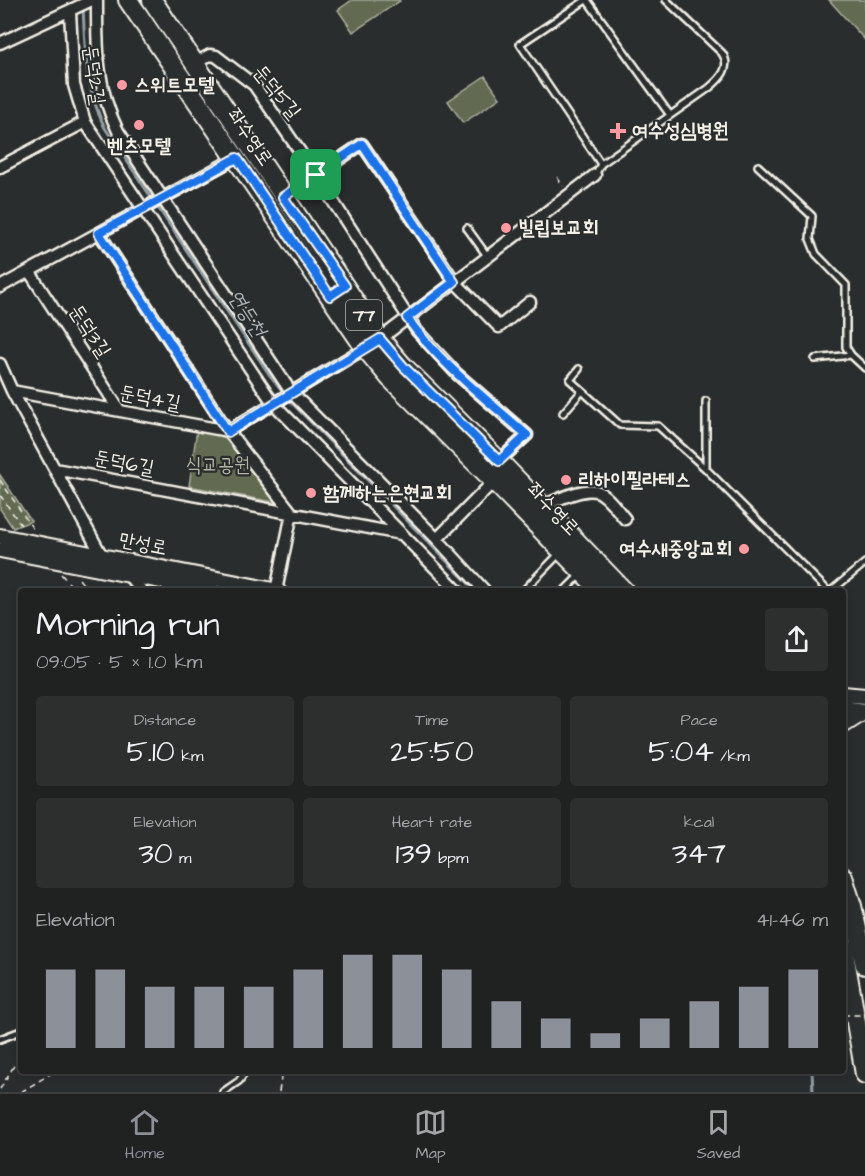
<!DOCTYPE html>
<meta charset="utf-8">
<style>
body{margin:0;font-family:"Architects Daughter","Poor Story",sans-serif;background:#2d2f2f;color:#f1f3f6;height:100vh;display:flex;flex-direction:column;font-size:22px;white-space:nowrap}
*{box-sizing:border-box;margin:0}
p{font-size:20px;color:#a2a4a5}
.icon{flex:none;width:33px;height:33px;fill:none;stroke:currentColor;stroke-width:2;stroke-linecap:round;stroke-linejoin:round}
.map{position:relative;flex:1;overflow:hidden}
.details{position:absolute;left:18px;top:588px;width:828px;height:486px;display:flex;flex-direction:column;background:#202222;border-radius:6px;box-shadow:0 3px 9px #0003,0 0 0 2px #3d3f40}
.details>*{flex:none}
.pin{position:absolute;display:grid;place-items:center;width:51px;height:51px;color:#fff;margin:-26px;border-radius:12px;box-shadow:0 3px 9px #0006}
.round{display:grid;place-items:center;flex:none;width:63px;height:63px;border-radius:6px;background:#2d2f2f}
.head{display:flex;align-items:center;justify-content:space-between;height:102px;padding:0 18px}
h1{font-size:33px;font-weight:600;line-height:45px}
.metrics{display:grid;grid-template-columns:repeat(3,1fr);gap:9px;height:102px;padding:6px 18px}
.metrics div{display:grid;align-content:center;border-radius:6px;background:#2d2f2f;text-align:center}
.metrics b{font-size:30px;font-weight:600}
.metrics small{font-size:16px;font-weight:400}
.metrics p{font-size:16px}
.chart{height:168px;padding:12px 18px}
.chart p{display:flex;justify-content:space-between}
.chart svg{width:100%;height:108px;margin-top:6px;stroke:#8c9099;stroke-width:6}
.tabs{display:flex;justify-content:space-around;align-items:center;height:84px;border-top:2px solid #3d3f40;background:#202222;font-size:16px;color:#a2a4a5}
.tabs a{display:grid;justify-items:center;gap:3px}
.tabs .selected{color:#8c9099}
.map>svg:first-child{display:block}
.green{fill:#626b51;stroke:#abae9c;stroke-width:1.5}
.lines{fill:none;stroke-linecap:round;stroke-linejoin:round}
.stream{stroke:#929ea3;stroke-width:3}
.service-casing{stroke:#f4f1e8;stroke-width:10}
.minor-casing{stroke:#f4f1e8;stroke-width:15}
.tertiary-casing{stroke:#f4f1e8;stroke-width:18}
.primary-casing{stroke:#f4f1e8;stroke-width:22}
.path{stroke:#f4f1e8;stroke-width:1.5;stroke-dasharray:6 4.5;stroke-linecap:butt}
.service{stroke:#2a2d2e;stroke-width:5}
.minor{stroke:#2a2d2e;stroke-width:10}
.tertiary{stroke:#2a2d2e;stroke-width:14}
.primary{stroke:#2a2d2e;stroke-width:18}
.path-bridge{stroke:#f4f1e8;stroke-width:1.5;stroke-dasharray:6 4.5;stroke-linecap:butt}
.route-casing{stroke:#fff;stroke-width:12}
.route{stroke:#1a73e8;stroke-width:8}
.poi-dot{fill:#ff9aa2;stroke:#2a2d2e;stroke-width:2}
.labels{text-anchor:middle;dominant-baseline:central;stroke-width:4.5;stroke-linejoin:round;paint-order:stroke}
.shield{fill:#2a2d2e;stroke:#b7b6b0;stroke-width:1.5}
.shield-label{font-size:18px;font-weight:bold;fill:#f4f1e8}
.street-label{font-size:20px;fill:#f4f1e8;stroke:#2a2d2e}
.poi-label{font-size:20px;font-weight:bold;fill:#f4f1e8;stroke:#2a2d2e;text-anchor:start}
.park-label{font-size:20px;fill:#b2b5a4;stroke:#2a2d2e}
.water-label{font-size:21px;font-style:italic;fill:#abb3b4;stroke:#2a2d2e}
</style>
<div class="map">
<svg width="865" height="1092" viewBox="0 0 865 1092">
<rect width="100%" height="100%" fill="#2a2d2e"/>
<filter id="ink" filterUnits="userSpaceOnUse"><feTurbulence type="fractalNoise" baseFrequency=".0167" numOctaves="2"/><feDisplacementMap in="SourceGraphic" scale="12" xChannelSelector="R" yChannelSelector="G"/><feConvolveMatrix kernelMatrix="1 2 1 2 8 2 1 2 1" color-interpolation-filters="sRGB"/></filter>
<g filter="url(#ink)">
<!-- green -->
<path class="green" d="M352,0h47l1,1 -47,31 -15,-22z
M829,0h36v40z
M485,76l15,22 -37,25 -15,-22z
M197,429l29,6 49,62 -2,5 -84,-16z
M0,475l31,46 -18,7 -13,-19z"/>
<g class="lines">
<!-- stream -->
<path class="stream" d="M83,6c2,42 2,83 22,122l164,246 23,29 184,188
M812,1071l1,21"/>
<defs>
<path id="service" d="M586,0l-66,44 81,120
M587,0l83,115
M758,166l54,50 -2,23 6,15 30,31v62l5,8 14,13
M595,175l6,-11 108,-76c11,-9 23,-21 13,-35l-56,-53
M467,228l21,29
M815,359l36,-4
M579,369l-9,11 50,45 38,1 48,43
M706,401v68l122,122
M563,413l19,-22
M529,591l-3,-3 33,-34
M564,591l16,-16
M831,591l34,-28
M0,1039l21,-8
M223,1092l16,-11 7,-10"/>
<path id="minor" d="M97,0c0,48 -1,87 21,131l173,261 146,147 48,52
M0,43l92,-43
M195,63l15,-8 6,1 38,29 62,90 101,156 40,43 70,61 -28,26
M85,122l188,281 185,188
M0,167l85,-45 -11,-37 -4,-73
M283,197l79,-53 93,138 44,45 31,-25
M99,233l129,198 64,82 -16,78
M29,271l91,140
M0,287l236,-129
M0,364l12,27 90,165
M12,391l216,40 152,-92 215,-164
M55,469l346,65
M542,506c14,-5 47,-23 60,-12 9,6 16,17 23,25
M437,539l57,-58
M127,574l15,17"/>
<path id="tertiary" d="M0,536l278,55
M0,550l212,41
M843,694l22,2
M843,708l22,3
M843,726l22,-14"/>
<path id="primary" d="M128,0l237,348 25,30 104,103 107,110
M152,0l228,339 23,27 96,95 125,130
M843,877l9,29 13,59
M843,947l22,127"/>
</defs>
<!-- service casing -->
<use href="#service" class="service-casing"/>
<!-- minor casing -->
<use href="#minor" class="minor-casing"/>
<!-- tertiary casing -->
<use href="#tertiary" class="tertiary-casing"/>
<!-- primary casing -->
<use href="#primary" class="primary-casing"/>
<!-- path -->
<path class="path" d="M557,177l6,9
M0,480l33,49
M0,495l21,30
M61,574l15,17
M79,579l10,12
M0,1089l21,-35
M21,1092l34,-21
M279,1092l3,-21"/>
<!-- service -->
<use href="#service" class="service"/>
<!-- minor -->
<use href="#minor" class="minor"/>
<!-- tertiary -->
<use href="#tertiary" class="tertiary"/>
<!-- primary -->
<use href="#primary" class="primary"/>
<!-- path-bridge -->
<path class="path-bridge" d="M843,1015h22"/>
</g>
</g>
<g class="lines" filter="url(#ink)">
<defs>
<path id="route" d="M362,144l92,138 -47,36c33,46 78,80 120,117l-28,26 -96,-95 -23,-27 -152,93 -129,-199 138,-75 93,138 15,-10 -62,-89z"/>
</defs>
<!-- route casing -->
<use href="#route" class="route-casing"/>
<!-- route -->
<use href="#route" class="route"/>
</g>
<!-- markers -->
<g class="poi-dot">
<circle cx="122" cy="85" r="6"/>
<circle cx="139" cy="125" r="6"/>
<path d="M615 122h6v6h6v6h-6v6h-6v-6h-6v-6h6z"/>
<circle cx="506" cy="228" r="6"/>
<circle cx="566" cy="480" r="6"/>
<circle cx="311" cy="493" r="6"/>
<circle cx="744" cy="549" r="6"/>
</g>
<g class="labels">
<!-- shield labels -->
<rect class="shield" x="346" y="300" width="36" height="30" rx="4.5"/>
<g class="shield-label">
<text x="364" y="315">77</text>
</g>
<!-- street labels -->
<g class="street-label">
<text transform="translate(94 75) rotate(82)">둔덕2길</text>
<text transform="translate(277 92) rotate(51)">둔덕5길</text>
<text transform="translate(250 137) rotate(56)">좌수영로</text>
<text transform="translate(90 331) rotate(57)">둔덕3길</text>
<text transform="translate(150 398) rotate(11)">둔덕4길</text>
<text transform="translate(124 463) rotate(11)">둔덕6길</text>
<text transform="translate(553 509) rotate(46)">좌수영로</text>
<text transform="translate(143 544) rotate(11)">만성로</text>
</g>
<!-- poi labels -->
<g class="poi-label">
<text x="134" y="85">스위트모텔</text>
<text x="632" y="131">여수성심병원</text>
<text x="139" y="146" text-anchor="middle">벤츠모텔</text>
<text x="518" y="228">빌립보교회</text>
<text x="578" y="480">리하이필라테스</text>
<text x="323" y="493">함께하는은현교회</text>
<text x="732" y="549" text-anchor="end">여수새중앙교회</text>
</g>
<!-- park labels -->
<g class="park-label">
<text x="218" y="465">식교공원</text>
</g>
<!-- water labels -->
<g class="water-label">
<text transform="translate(247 313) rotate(57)">연등천</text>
</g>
</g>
</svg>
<div class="pin" style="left:316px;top:175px;background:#1e9e55"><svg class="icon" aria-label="arrive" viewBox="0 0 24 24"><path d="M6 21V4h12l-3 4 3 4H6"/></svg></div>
<section class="details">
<div class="head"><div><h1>Morning run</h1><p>09:05 · 5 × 1.0 km</p></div><a class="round"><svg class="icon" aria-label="share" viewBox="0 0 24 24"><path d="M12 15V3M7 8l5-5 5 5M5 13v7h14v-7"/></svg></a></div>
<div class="metrics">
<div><p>Distance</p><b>5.10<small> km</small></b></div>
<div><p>Time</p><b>25:50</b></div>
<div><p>Pace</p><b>5:04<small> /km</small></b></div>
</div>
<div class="metrics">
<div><p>Elevation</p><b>30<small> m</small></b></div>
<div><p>Heart rate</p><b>139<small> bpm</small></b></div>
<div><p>kcal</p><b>347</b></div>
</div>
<div class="chart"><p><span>Elevation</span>41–46 m</p>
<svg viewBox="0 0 160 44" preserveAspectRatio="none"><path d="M5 44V12M15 44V12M25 44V19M35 44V19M45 44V19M55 44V12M65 44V6M75 44V6M85 44V12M95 44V25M105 44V32M115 44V38M125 44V32M135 44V25M145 44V19M155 44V12"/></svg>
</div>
</section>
</div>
<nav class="tabs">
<a class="selected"><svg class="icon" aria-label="home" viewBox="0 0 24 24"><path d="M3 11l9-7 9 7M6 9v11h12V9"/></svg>Home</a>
<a><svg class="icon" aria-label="map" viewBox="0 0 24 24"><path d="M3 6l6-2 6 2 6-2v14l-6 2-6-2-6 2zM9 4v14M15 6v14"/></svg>Map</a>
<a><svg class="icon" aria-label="saved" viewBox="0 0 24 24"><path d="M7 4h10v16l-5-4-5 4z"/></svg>Saved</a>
</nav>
